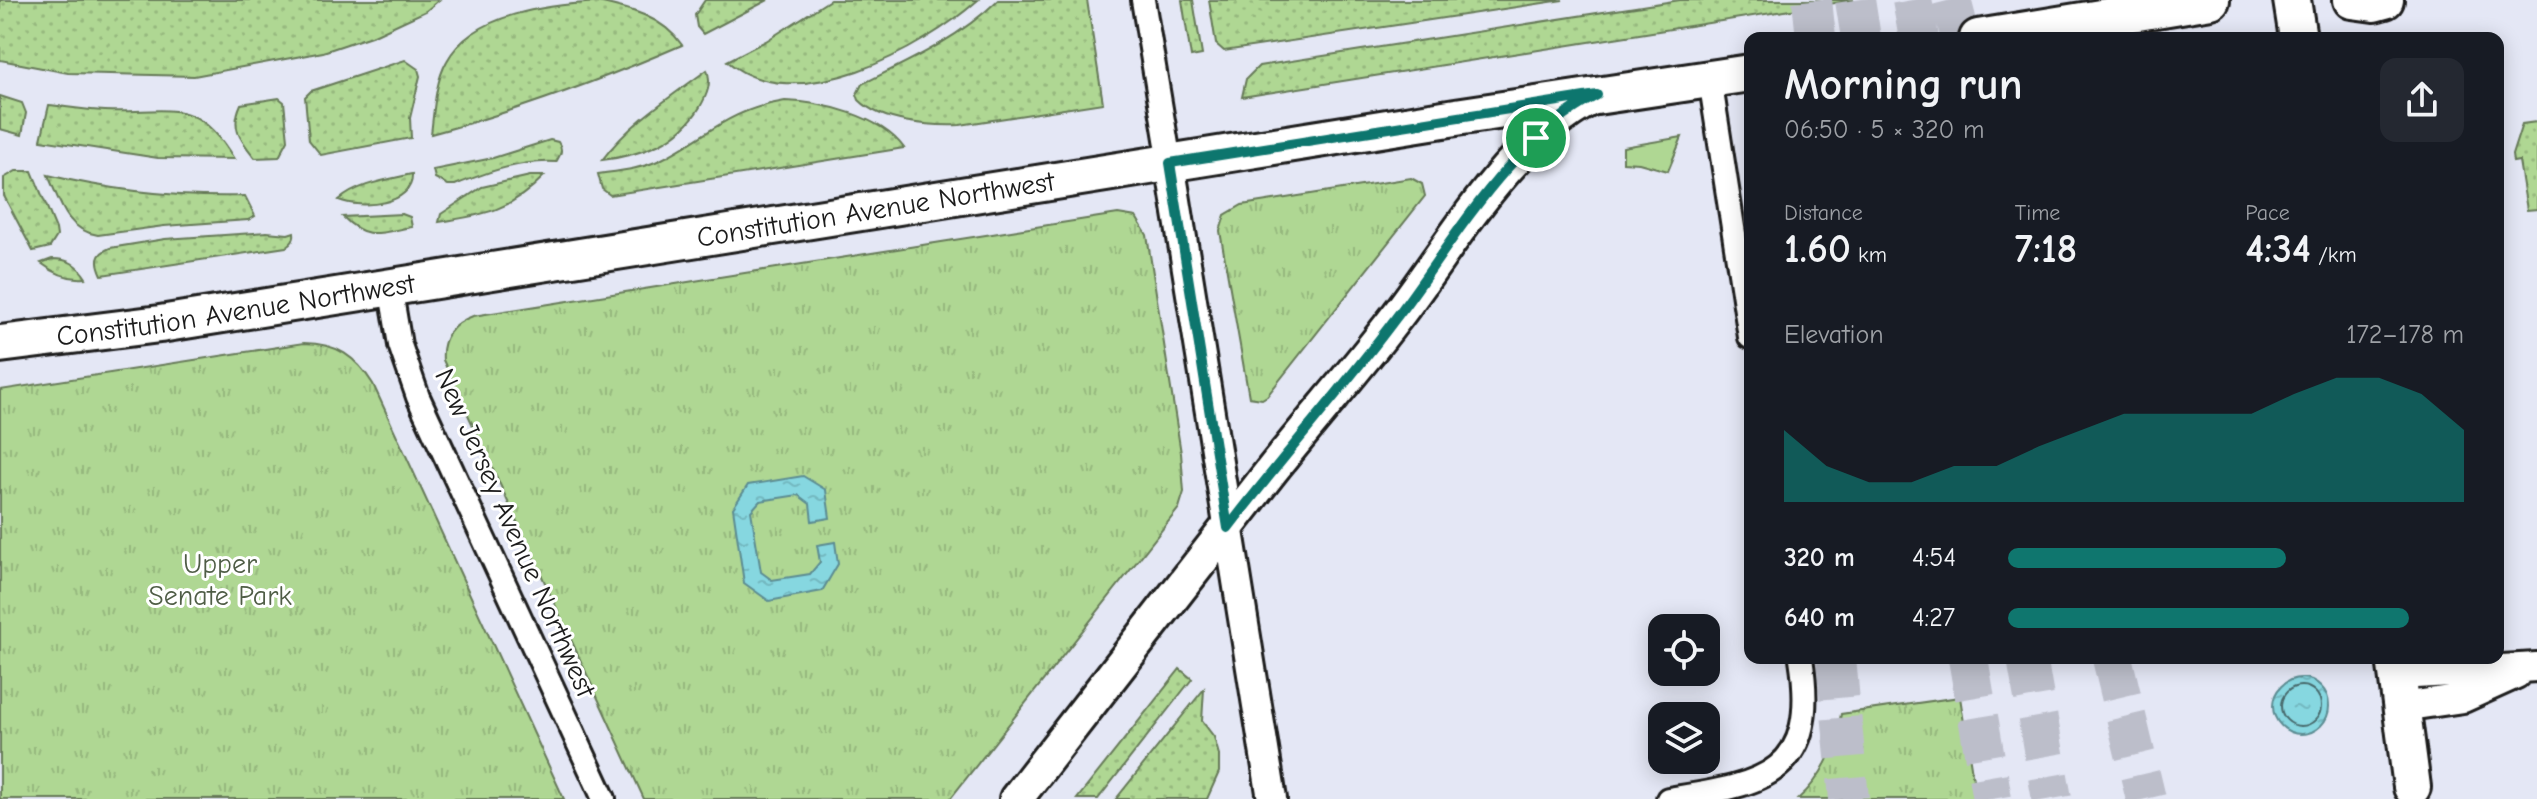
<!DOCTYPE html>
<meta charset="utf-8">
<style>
body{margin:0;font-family:"Comic Neue",sans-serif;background:#242831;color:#f1f3f6;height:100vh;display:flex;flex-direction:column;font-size:30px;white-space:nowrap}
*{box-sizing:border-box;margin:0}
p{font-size:26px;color:#9ea1a6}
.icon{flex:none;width:44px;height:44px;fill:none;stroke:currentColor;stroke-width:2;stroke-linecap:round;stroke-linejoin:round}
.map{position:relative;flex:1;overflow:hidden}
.side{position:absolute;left:1744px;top:32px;width:760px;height:632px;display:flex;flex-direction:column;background:#171b24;border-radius:16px;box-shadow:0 4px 20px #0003}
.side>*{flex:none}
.tools{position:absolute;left:1648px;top:614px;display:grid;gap:16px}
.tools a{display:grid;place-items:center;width:72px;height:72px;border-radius:16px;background:#171b24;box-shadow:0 4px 20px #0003;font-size:40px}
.pin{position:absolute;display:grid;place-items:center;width:68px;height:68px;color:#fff;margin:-34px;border:4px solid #fff;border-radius:50%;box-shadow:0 2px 8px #0007}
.round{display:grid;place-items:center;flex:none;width:84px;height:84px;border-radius:16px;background:#242831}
.head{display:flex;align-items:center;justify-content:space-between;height:136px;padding:0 40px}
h1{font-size:44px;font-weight:700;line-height:60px}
.stats{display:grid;grid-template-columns:repeat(3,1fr);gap:12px;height:136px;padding:8px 40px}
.stats div{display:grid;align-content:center}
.stats b{font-size:40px;font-weight:700}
.stats small{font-size:22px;font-weight:400}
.stats p{font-size:22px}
.chart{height:224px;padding:16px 40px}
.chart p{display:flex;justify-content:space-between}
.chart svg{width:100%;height:144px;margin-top:8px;fill:#0f766e;opacity:.7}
ul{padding:0 40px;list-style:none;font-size:26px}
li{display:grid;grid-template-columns:128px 96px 1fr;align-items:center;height:60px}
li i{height:20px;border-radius:10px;background:#0f766e}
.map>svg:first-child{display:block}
.grass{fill:url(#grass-dots);stroke:#667a58;stroke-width:2}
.park{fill:url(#park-tufts);stroke:#667a58;stroke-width:2}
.garden{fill:#afd793;stroke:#667a58;stroke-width:2}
.water{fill:url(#water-ripples);stroke:#5c8c92;stroke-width:2}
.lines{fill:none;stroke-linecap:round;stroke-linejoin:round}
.shore{stroke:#46676a;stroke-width:2}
.motorway-tunnel{stroke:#bcbeca;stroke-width:40;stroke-dasharray:40 20;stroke-linecap:butt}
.minor-casing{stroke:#1c1c1c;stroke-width:28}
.tertiary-casing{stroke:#1c1c1c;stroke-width:34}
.secondary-casing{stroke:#1c1c1c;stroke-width:38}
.primary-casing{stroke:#1c1c1c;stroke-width:42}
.minor{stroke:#fff;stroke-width:22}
.tertiary{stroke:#fff;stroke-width:28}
.secondary{stroke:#fff;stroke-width:32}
.primary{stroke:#fff;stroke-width:36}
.route-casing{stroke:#fff;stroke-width:16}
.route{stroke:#0f766e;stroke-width:10}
.labels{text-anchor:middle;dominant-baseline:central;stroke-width:6;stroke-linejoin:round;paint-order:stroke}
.street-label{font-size:28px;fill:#1c1c1c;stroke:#fff}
.park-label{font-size:28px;fill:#4f5d46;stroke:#fff}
</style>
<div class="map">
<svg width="2537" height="799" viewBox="0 0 2537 799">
<defs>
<pattern id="grass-dots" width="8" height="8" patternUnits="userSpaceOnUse" patternTransform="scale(2)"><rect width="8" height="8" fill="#afd793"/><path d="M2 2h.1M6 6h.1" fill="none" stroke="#96b87e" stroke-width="1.8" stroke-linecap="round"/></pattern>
<pattern id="park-tufts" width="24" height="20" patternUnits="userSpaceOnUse" patternTransform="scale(2)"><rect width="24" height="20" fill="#afd793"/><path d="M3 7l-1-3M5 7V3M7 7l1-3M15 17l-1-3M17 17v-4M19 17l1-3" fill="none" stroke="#96b87e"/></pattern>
<pattern id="water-ripples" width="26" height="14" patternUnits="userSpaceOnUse" patternTransform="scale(2)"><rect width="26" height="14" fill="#86d7e0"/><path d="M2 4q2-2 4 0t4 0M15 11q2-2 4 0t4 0" fill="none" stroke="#73b8c0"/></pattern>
</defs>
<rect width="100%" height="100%" fill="#e4e7f5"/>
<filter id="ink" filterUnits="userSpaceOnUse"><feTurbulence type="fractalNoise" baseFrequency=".0125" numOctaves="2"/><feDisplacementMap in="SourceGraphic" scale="16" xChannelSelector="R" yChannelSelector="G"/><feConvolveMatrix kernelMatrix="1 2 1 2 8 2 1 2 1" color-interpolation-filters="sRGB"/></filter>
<g filter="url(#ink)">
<!-- grass -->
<path class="grass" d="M0,0h439l-13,11 -52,24 -51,17 -129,24 -126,-3 -68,-13z
M705,0h63l-65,34 -6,-7 -2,-12z
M830,0h148c-55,49 -183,120 -251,61l39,-20z
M998,0h89l16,103 -143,22c-31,1 -78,-2 -101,-25l-2,-6 5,-10c49,-24 96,-45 136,-84z
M1182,0h11l9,55 -11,2z
M1209,0h354l-339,51 -8,-7z
M1680,0h174l-612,97 4,-18 13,-13z
M598,2c32,7 64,14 84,43 -83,36 -165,66 -251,89 3,-23 4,-52 16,-73 26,-48 102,-56 151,-59z
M405,60l13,9 2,7 -10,42 1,20 -90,17 -12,-15 -4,-43 6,-6z
M707,70c5,13 0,25 -7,37 -21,35 -58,48 -98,53 29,-38 67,-62 105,-90z
M0,96l22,7 4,10 -4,22 -22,-6z
M279,98l5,4 4,38 -9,17 -24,1c-15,-19 -25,-30 -14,-54z
M785,101c38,1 96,15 119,47l-294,47 -8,-6 -4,-15c21,-3 43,-5 62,-14 48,-24 67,-50 125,-59z
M49,105c18,2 37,5 56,6 63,3 91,-17 129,48l-76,-1 -117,-18z
M2537,122v87l-10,1 -8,-49 -6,1 -1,-7 10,-31z
M550,140l8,2c6,8 2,13 -2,20 -36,-2 -68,10 -101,23h-7l-13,-7 -2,-8 60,-12z
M16,171h16l24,58 1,7 -7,11 -17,4 -29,-55v-18z
M412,174c2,32 -52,35 -73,26 20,-17 48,-20 73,-26z
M48,175c66,16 130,23 197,21l10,20 -7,4 -84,6 -66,9c-32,-5 -38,-33 -50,-60z
M530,176h14c-33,34 -59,39 -105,46l2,-8 41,-27z
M402,214l8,3 2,10c-32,5 -44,15 -69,-10z
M267,232l21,2 6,-2c1,8 -2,11 -8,15l-184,28c-6,-13 -7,-21 8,-27l55,-9z
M52,259c17,0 25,5 34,19 -17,2 -31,-4 -45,-15z
M1180,669l12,10 -94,120h-21z
M1204,689l-2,32 12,16 5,18v17l-12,27h-91z"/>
<!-- park -->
<path class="park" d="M1411,178l11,6 3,12 -158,200 -5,3 -13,-2 -29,-166 5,-16 17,-10z
M1118,214l18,3 11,18 34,218 3,39 -5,16 -229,291h-306l-201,-439c-2,-22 10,-37 30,-44z
M304,343c33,0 52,14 69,41l191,415h-564v-409z
M1960,697l16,102h-178c26,-23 37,-51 43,-85z"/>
<!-- garden -->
<path class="garden" d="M1682,137l-14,34 -29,-8 -16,-1v-15z"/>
<!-- water -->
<path class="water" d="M803,476l23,14 4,28 -18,3 -2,-17 -12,-9 -38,6 -9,10 10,61 11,8 38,-6 10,-12 -3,-17 18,-3 3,22 -16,27 -53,10 -25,-18 -11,-75 15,-23z
M2273 706a28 28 0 1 1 56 0a28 28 0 1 1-56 0Z"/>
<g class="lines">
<!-- shore -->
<path class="shore" d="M2281 706a20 20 0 1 1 40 0a20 20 0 1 1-40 0Z"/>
<!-- motorway-tunnel -->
<path class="motorway-tunnel" d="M1812,0l4,38
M1855,0l6,38
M1912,0l7,38
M1951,0l10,38
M1836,658l13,141
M1968,658l24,141
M2027,658l25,141
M2112,658l34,141"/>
<defs>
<path id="minor" d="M1143,0l27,163
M1710,79l40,258
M390,286l10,59 18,52 186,402
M1668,799c98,-15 151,-25 133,-141"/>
<path id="tertiary" d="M1170,163l102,636
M2398,675l139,-8
M2402,707l61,-9 53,-24"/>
<path id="secondary" d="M1016,799c86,-109 170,-220 256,-329 40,-50 83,-99 122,-150 59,-76 112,-177 200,-223"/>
<g id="primary">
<path d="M2292,0l6,38"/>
<path d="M2352,0l22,3 11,-3"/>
<path d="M1978,38l233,-38"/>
<path id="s1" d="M0,344l160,-20 1296,-207 294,-44"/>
<path d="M2395,658l17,129"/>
</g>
</defs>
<!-- minor casing -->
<use href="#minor" class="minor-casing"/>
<!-- tertiary casing -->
<use href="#tertiary" class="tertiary-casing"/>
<!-- secondary casing -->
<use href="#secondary" class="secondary-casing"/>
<!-- primary casing -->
<use href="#primary" class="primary-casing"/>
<!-- minor -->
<use href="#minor" class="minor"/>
<!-- tertiary -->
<use href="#tertiary" class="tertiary"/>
<!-- secondary -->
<use href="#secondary" class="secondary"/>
<!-- primary -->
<use href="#primary" class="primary"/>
</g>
</g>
<g class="lines" filter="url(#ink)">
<defs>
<path id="route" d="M1597,95c-90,47 -142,145 -202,224 -53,71 -113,138 -167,209l-58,-365z"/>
</defs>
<!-- route casing -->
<use href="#route" class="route-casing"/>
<!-- route -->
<use href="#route" class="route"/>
</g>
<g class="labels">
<!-- street labels -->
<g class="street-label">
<text stroke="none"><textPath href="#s1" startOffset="886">Constitution Avenue Northwest</textPath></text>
<text stroke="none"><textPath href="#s1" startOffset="238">Constitution Avenue Northwest</textPath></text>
<text transform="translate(515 533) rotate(66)">New Jersey Avenue Northwest</text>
</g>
<!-- park labels -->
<g class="park-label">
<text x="220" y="564">Upper<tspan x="220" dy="32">Senate Park</tspan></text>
</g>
</g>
</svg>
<div class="tools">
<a><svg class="icon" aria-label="locate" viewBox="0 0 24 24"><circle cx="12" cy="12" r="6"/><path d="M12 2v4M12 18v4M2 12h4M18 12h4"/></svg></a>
<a><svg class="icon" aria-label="layers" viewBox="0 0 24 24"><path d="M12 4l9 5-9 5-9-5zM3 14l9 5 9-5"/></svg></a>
</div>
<div class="pin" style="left:1536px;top:138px;background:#1e9e55"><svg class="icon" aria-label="arrive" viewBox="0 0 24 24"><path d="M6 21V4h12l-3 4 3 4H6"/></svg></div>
<section class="side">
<div class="head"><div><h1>Morning run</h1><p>06:50 · 5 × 320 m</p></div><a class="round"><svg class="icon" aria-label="share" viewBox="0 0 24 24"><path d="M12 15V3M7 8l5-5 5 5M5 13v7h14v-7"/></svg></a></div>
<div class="stats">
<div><p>Distance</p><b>1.60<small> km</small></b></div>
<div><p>Time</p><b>7:18</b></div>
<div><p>Pace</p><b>4:34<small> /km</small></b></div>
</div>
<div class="chart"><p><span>Elevation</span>172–178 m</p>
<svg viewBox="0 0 160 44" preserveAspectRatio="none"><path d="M0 44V22L10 33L20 38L30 38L40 33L50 33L60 27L70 22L80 17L90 17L100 17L110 17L120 11L130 6L140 6L150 11L160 22V44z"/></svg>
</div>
<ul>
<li><b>320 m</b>4:54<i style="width:61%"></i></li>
<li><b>640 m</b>4:27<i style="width:88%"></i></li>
</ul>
</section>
</div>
